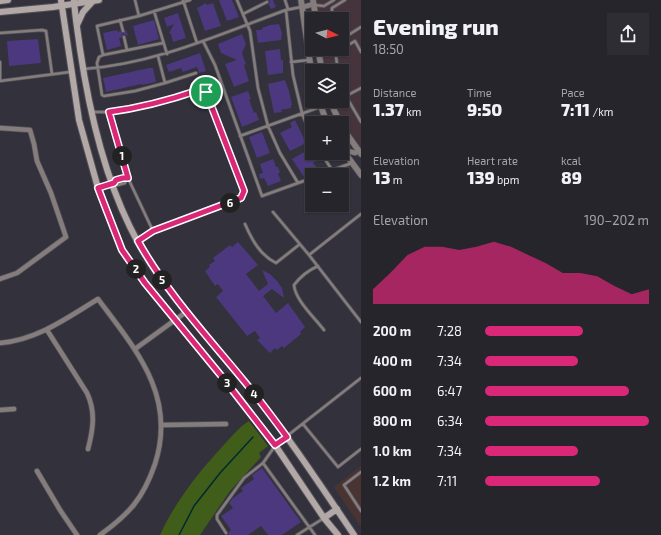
<!DOCTYPE html>
<meta charset="utf-8">
<style>
body{margin:0;font-family:"Exo 2",sans-serif;background:#2e2d34;color:#f1f3f6;height:100vh;display:flex;flex-direction:column;font-size:15px;white-space:nowrap}
*{box-sizing:border-box;margin:0}
p{font-size:13px;color:#a4a5a9}
.icon{flex:none;width:22px;height:22px;fill:none;stroke:currentColor;stroke-width:2;stroke-linecap:round;stroke-linejoin:round}
.map{position:relative;flex:1;overflow:hidden}
.side{display:flex;flex-direction:column;background:#26252c;width:300px}
.side>*{flex:none}
.needle{width:26px;rotate:96deg}
.buttons{position:absolute;left:305px;top:12px;display:grid;gap:8px}
.buttons a{display:grid;place-items:center;width:44px;height:44px;border-radius:0px;background:#26252c;box-shadow:0 1px 3px #0004,0 0 0 1px #424248;font-size:20px}
.pin{position:absolute;display:grid;place-items:center;width:34px;height:34px;color:#fff;margin:-17px;border:2px solid #fff;border-radius:50%;box-shadow:0 1px 4px #0007}
.km{position:absolute;width:20px;height:20px;margin:-10px;border-radius:50%;background:#222;color:#fff;font-size:11px;line-height:20px;text-align:center}
.round{display:grid;place-items:center;flex:none;width:42px;height:42px;border-radius:0px;background:#2e2d34}
.overview{display:flex;align-items:center;justify-content:space-between;height:68px;padding:0 12px}
h1{font-size:22px;font-weight:800;line-height:30px}
.metrics{display:grid;grid-template-columns:repeat(3,1fr);gap:6px;height:68px;padding:4px 12px}
.metrics div{display:grid;align-content:center}
.metrics b{font-size:17px;font-weight:800}
.metrics small{font-size:11px;font-weight:400}
.metrics p{font-size:11px}
.chart{height:112px;padding:8px 12px}
.chart p{display:flex;justify-content:space-between}
.chart svg{width:100%;height:72px;margin-top:4px;fill:#db2777;opacity:.7}
ul{padding:0 12px;list-style:none;font-size:13px}
li{display:grid;grid-template-columns:64px 48px 1fr;align-items:center;height:30px}
li i{height:10px;border-radius:5px;background:#db2777}
main{display:flex;flex:1;min-height:0}
.map>svg:first-child{display:block}
.commercial{fill:#493432}
.medical{fill:#46343d}
.green{fill:#405d1a}
.lines{fill:none;stroke-linecap:round;stroke-linejoin:round}
.stream{stroke:#002a2e;stroke-width:1.5}
.building{fill:#4c387e}
.service-casing{stroke:#525059;stroke-width:4}
.minor-casing{stroke:#525059;stroke-width:6}
.tertiary-casing{stroke:#525059;stroke-width:7}
.secondary-casing{stroke:#525059;stroke-width:8}
.service{stroke:#847d7c;stroke-width:2.5}
.minor{stroke:#847d7c;stroke-width:4.5}
.tertiary{stroke:#847d7c;stroke-width:5.5}
.secondary{stroke:#b2a8a6;stroke-width:6}
.route-casing{stroke:#fff;stroke-width:8}
.route{stroke:#db2777;stroke-width:5}
</style>
<main>
<div class="map">
<svg width="361" height="535" viewBox="0 0 361 535">
<rect width="100%" height="100%" fill="#33313b"/>
<!-- commercial -->
<path class="commercial" d="M361,466v61l-27,-40z"/>
<!-- medical -->
<path class="medical" d="M316,0h45v151l-15,-20 -13,-30h9v-30h-17l-4,-15v-7h21v-30h-24z"/>
<!-- green -->
<path class="green" d="M249,421l19,25 -9,7 2,4 -31,34 -30,44h-40c15,-33 38,-62 62,-88 8,-9 17,-20 27,-26z"/>
<g class="lines">
<!-- stream -->
<path class="stream" d="M179,535l15,-29 26,-33 33,-36"/>
</g>
<!-- building -->
<path class="building" d="M219,0h13l7,17 -12,4z
M269,0h4l3,7 -5,2 -3,-5 2,-1z
M206,3l1,2 6,-2 8,23 -16,5 -8,-23z
M178,13l8,25 -13,4 -2,-8 -2,-1 5,-9 -7,3 -3,-9z
M154,20l5,19 -21,6 -5,-19z
M279,24l3,9 -1,7 -23,3 -2,-13h6v-2l8,-3z
M117,30l1,2 2,-1 3,3 3,-4 2,6 -5,-2 -2,4h-2l2,8 -14,4 -4,-17z
M242,34l4,10 -4,9 4,11 -2,1 5,16 -15,6 -9,-23 12,-4 -16,-7 -3,-9z
M38,39l3,24 -32,3 -2,-25z
M280,49l1,11h2v13l-15,2 -3,-24z
M200,53l6,18 -7,2 -2,-6 -14,5 -2,-4 -12,4 -3,-7z
M149,68h4l3,14 -14,3 -1,-1 -35,8 -3,-14z
M285,80l4,11 3,14h-1v3l-10,2 1,2 -8,1 -6,-29z
M248,91l3,8h-2l5,14 2,-1 3,8 -17,7 -11,-30z
M295,120l11,23 -16,8 -10,-18 12,-6 -2,-4z
M262,132l8,21 -13,5 -8,-21z
M306,151l3,5 6,-3 4,6 -6,4 4,5 -13,9 -12,-18z
M273,159l3,8h2l2,5 -2,2 3,7 -13,5 -4,-8 -4,1 -1,-5 4,-1 -3,-9z
M238,242l20,23 -12,9 13,17 9,-7 -6,-14 8,4 7,7 5,7 2,10 -12,-9 -9,7 13,17 12,-10 17,24 -5,5 1,2 -17,14 -2,-2 -5,4 -2,-2 -5,5 -13,-13 3,-2 -5,-7 -8,5 -31,-39 7,-6 -5,-7 -3,2 -10,-15 5,-4 -1,-2 6,-4 -2,-3 17,-13 2,2z
M262,468l39,54 -19,13h-14l-7,-9 -13,9h-20l1,-3 2,-2 -10,-14 12,-8 -4,-5 4,-5 10,-7 -2,-3 13,-9 -2,-4z"/>
<g class="lines">
<defs>
<path id="service" d="M135,0l4,16
M183,0l14,43
M237,0l13,31 8,57 10,38 12,27 18,30
M285,0l3,9
M314,5l10,1 10,-6
M286,10l7,65 9,38
M154,11l13,43
M243,14l24,-12
M332,19v-11l13,-8
M120,20l3,11
M0,33l42,-3 4,1 6,43
M124,37l3,13
M342,39l19,-12
M203,41l12,24 47,131 50,-18
M163,43l-60,12 -4,2 -2,6 5,32 2,1 31,-5 30,-8
M335,49l3,22
M335,53l20,-12 6,11
M103,55l-6,-29 42,-10 51,-16
M158,56l7,27 31,-10
M0,62v19
M291,62l18,-2
M84,69c71,-5 136,-35 202,-59l15,-3
M0,81l70,-9
M342,84l4,12 15,-8
M342,98l4,-2 15,26
M91,112h18l20,-3 49,-11 21,-8 7,2 38,99 -3,7 -88,33 -15,10
M109,112l19,66h-1
M302,113l10,26
M240,136l80,-29
M321,153l11,17
M319,175l33,-12
M128,178l25,53
M113,184c4,-4 8,-7 14,-6l-2,5 -7,2 -4,-2
M273,212l36,43
M361,214l-52,41 52,67
M245,224c7,16 15,31 31,39l24,-19
M318,266c-9,4 -18,11 -24,19 1,15 21,33 30,45
M303,424l35,43 23,-18
M287,436l74,-58
M263,463l52,72
M361,472l-17,13 17,26
M226,533l-9,-14v-4l27,-37 19,-15 12,-17
M297,535l27,-17"/>
<path id="minor" d="M303,7l11,-3
M0,128l30,2 4,14 3,17 14,32 15,44 -49,36 -17,6
M342,149l13,4 4,-2
M47,330l40,63c9,19 6,37 1,56
M0,343c37,-3 67,-25 98,-44 38,51 79,97 57,165 -12,35 -26,50 -55,71
M135,349l51,-37
M0,410l14,-1
M161,425l65,-1
M37,471l23,39 17,25"/>
<path id="tertiary" d="M301,0l11,76
M313,0l3,19
M318,49l4,22
M319,101l8,22
M330,101l10,22
M342,127l19,27
M342,149l19,26"/>
<path id="secondary" d="M61,0l18,120 19,68 24,62 23,33 78,95 52,67 49,73 14,17
M74,0c1,17 4,33 6,49 9,61 23,123 50,178 28,58 74,105 114,154 40,49 75,102 110,154
M0,1l8,-1
M0,12l53,-5 46,-7
M77,25l6,-13 10,-11
M98,188l13,-4
M275,445l12,-8
M324,518l13,-9"/>
</defs>
<!-- service casing -->
<use href="#service" class="service-casing"/>
<!-- minor casing -->
<use href="#minor" class="minor-casing"/>
<!-- tertiary casing -->
<use href="#tertiary" class="tertiary-casing"/>
<!-- secondary casing -->
<use href="#secondary" class="secondary-casing"/>
<!-- service -->
<use href="#service" class="service"/>
<!-- minor -->
<use href="#minor" class="minor"/>
<!-- tertiary -->
<use href="#tertiary" class="tertiary"/>
<!-- secondary -->
<use href="#secondary" class="secondary"/>
</g>
<g class="lines">
<defs>
<path id="route" d="M199,90l7,2 38,99 -3,7 -88,33 -15,10c29,52 69,95 106,140 15,18 29,37 43,56l-12,8 -52,-67 -78,-95 -23,-33 -24,-62 16,-5 2,-3 7,-2h5l-19,-66c31,-4 61,-12 90,-22z"/>
</defs>
<!-- route casing -->
<use href="#route" class="route-casing"/>
<!-- route -->
<use href="#route" class="route"/>
</g>
</svg>
<div class="buttons">
<a><svg class="needle" viewBox="-14 -14 28 28"><path d="M0-13l5 13h-10z" fill="#e53935"/><path d="M0 13l5-13h-10z" fill="#a4a5a9"/></svg></a>
<a><svg class="icon" aria-label="layers" viewBox="0 0 24 24"><path d="M12 4l9 5-9 5-9-5zM3 14l9 5 9-5"/></svg></a>
<a>+</a>
<a>−</a>
</div>
<div class="pin" style="left:206px;top:92px;background:#1e9e55"><svg class="icon" aria-label="arrive" viewBox="0 0 24 24"><path d="M6 21V4h12l-3 4 3 4H6"/></svg></div>
<b class="km" style="left:122px;top:156px">1</b>
<b class="km" style="left:136px;top:269px">2</b>
<b class="km" style="left:227px;top:383px">3</b>
<b class="km" style="left:254px;top:394px">4</b>
<b class="km" style="left:162px;top:280px">5</b>
<b class="km" style="left:230px;top:203px">6</b>
</div>
<section class="side">
<div class="overview"><div><h1>Evening run</h1><p>18:50</p></div><a class="round"><svg class="icon" aria-label="share" viewBox="0 0 24 24"><path d="M12 15V3M7 8l5-5 5 5M5 13v7h14v-7"/></svg></a></div>
<div class="metrics">
<div><p>Distance</p><b>1.37<small> km</small></b></div>
<div><p>Time</p><b>9:50</b></div>
<div><p>Pace</p><b>7:11<small> /km</small></b></div>
</div>
<div class="metrics">
<div><p>Elevation</p><b>13<small> m</small></b></div>
<div><p>Heart rate</p><b>139<small> bpm</small></b></div>
<div><p>kcal</p><b>89</b></div>
</div>
<div class="chart"><p><span>Elevation</span>190–202 m</p>
<svg viewBox="0 0 160 44" preserveAspectRatio="none"><path d="M0 44V35L10 25L20 14L30 9L40 9L50 11L60 9L70 6L80 9L90 14L100 19L110 25L120 25L130 27L140 33L150 38L160 35V44z"/></svg>
</div>
<ul>
<li><b>200 m</b>7:28<i style="width:60%"></i></li>
<li><b>400 m</b>7:34<i style="width:57%"></i></li>
<li><b>600 m</b>6:47<i style="width:88%"></i></li>
<li><b>800 m</b>6:34<i style="width:100%"></i></li>
<li><b>1.0 km</b>7:34<i style="width:57%"></i></li>
<li><b>1.2 km</b>7:11<i style="width:70%"></i></li>
</ul>
</section>
</main>
